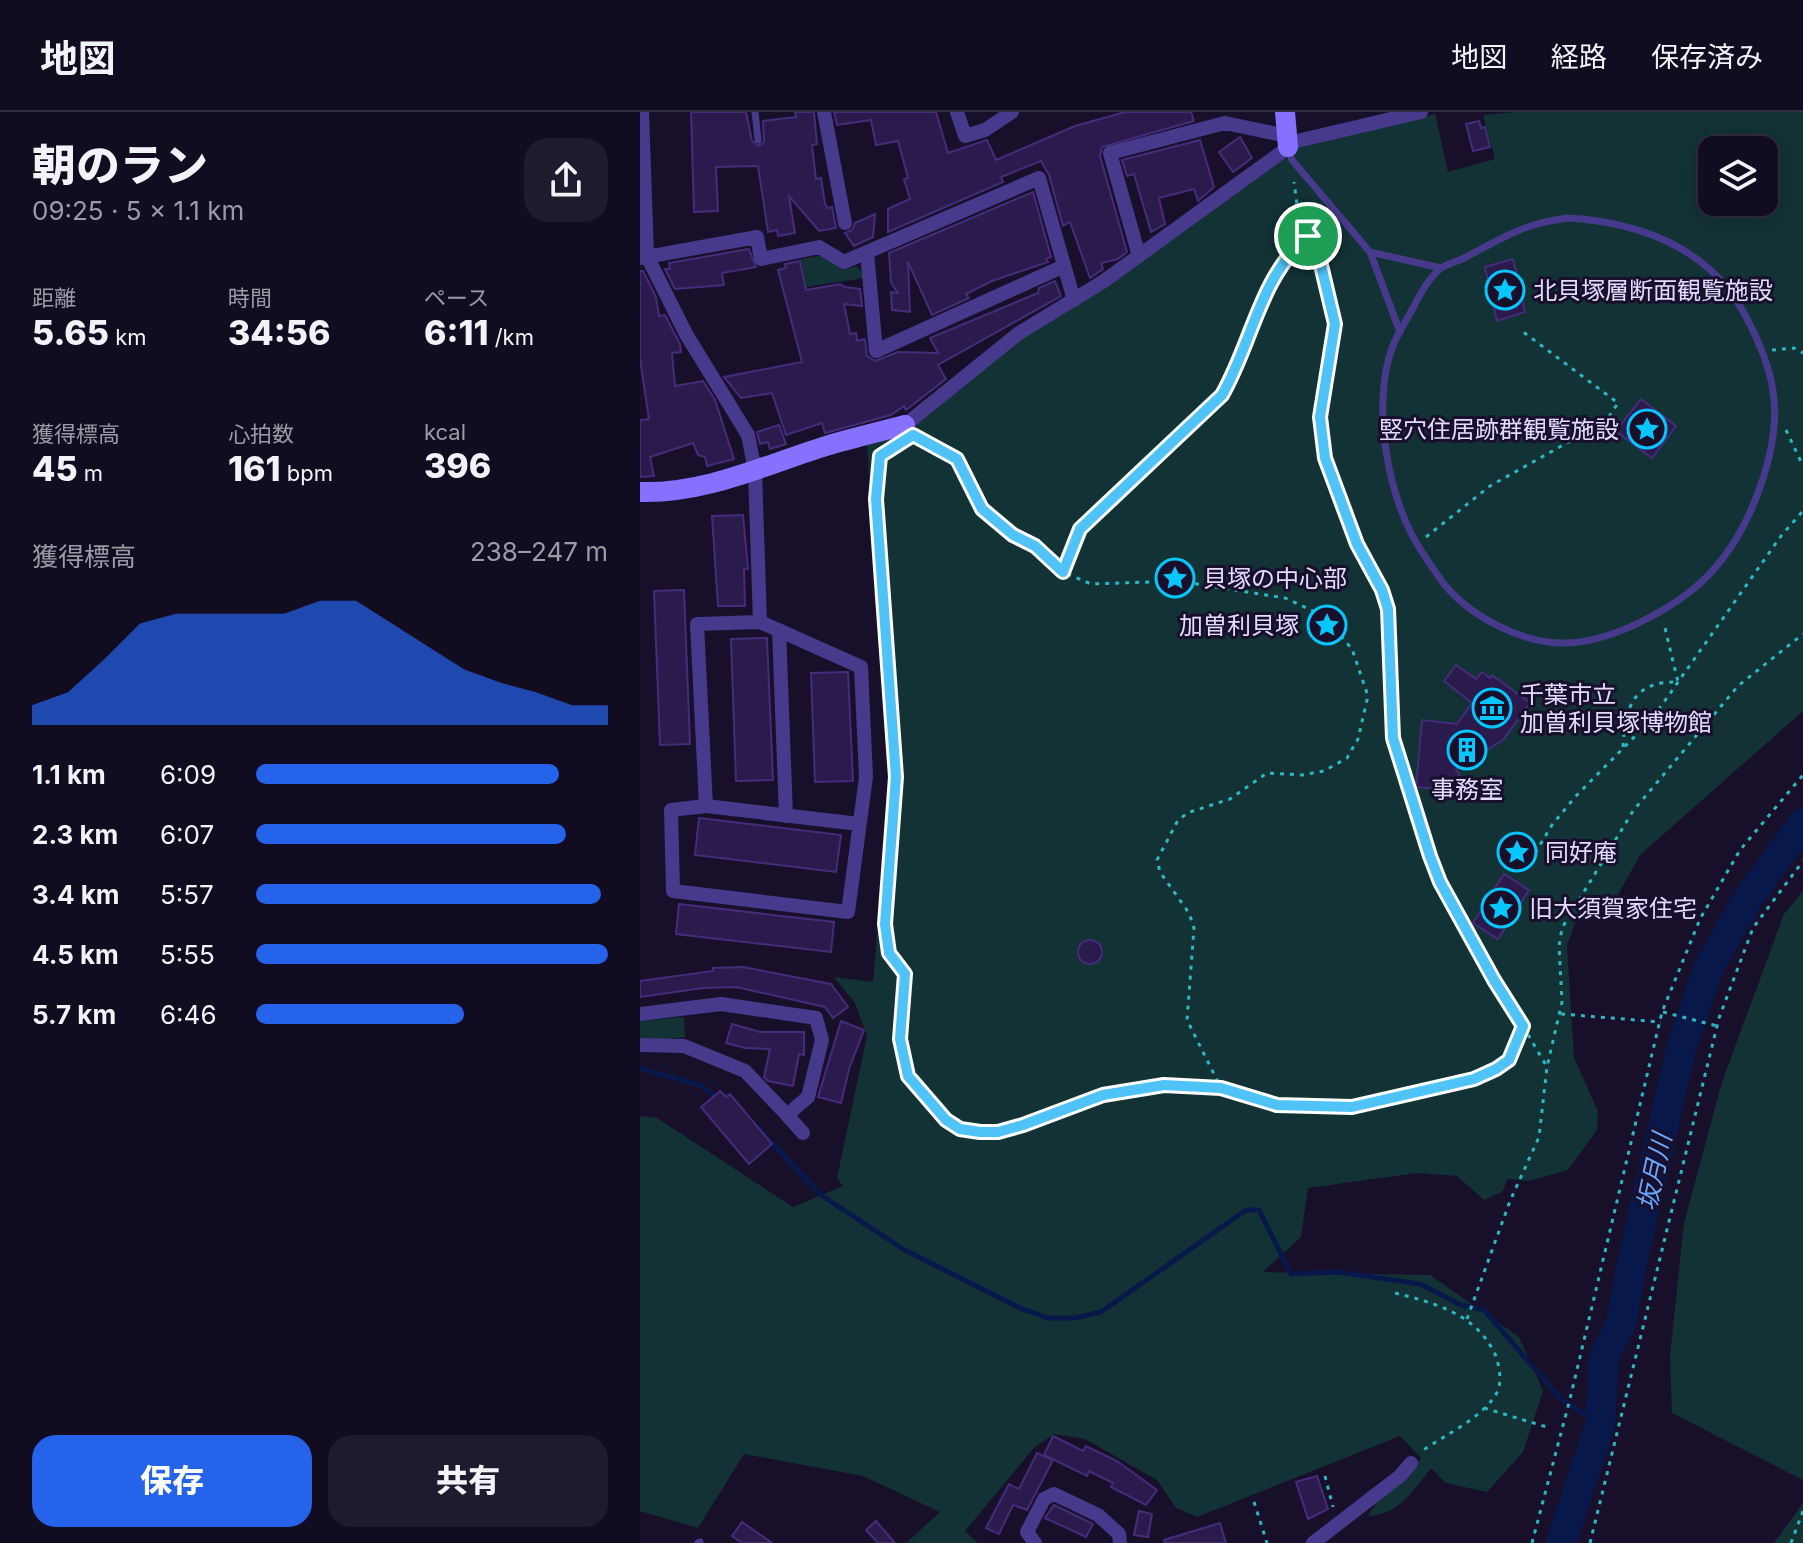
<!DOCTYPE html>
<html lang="ja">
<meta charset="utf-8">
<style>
body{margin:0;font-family:Inter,"Noto Sans JP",sans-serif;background:#1f1a2d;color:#f1f3f6;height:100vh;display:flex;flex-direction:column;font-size:30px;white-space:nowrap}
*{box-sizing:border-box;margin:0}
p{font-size:26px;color:#9c9ba5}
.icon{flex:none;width:44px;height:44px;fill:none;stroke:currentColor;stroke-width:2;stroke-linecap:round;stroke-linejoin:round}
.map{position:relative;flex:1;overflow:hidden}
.panel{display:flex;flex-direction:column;background:#120c20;width:640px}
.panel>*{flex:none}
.controls{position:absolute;left:1058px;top:24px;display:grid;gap:16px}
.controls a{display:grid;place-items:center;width:80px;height:80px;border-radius:16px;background:#120c20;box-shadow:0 4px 20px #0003,0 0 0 2px #312c3e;font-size:40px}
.pin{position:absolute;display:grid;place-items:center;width:68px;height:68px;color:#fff;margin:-34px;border:4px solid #fff;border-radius:50%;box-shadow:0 2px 8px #0007}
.round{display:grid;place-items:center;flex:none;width:84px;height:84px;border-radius:24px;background:#1f1a2d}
.head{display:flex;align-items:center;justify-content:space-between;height:136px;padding:0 32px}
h1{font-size:44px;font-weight:800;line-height:60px}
.figures{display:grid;grid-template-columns:repeat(3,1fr);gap:12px;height:136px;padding:8px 32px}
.figures div{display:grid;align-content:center}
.figures b{font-size:34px;font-weight:800}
.figures small{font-size:22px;font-weight:400}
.figures p{font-size:22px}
.chart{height:224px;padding:16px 32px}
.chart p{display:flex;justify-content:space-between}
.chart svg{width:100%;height:144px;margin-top:8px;fill:#2563eb;opacity:.7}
.action{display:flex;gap:16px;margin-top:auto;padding:16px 32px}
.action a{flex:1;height:92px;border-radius:24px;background:#2563eb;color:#fff;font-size:32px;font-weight:800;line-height:92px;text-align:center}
.action a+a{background:#1f1a2d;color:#f1f3f6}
ul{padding:0 32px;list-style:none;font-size:26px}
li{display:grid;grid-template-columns:128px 96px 1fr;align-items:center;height:60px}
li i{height:20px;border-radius:10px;background:#2563eb}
header{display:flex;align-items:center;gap:48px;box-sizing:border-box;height:112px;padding:0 40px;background:#120c20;border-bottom:2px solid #312c3e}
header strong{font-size:38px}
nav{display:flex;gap:44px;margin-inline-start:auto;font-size:28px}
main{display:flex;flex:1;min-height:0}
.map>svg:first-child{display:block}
.green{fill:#123235;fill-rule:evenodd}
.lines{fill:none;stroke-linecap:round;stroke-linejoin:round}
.stream{stroke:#09184b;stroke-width:5}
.river{stroke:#09184b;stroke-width:30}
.building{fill:#2b1b4d;stroke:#452c7a;stroke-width:2}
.path{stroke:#2bb8c2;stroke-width:3;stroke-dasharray:4 6;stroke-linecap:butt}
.lane{stroke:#47398c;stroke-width:7}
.street{stroke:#47398c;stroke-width:14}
.secondary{stroke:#8671ff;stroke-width:20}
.route-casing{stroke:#fff;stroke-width:16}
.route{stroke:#4fc3f7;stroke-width:10}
.labels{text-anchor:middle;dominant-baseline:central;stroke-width:6;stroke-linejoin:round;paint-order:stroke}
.poi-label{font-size:24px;fill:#e3daff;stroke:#18102b;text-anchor:start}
.water-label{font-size:26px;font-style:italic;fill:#68a6ff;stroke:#18102b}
</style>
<header>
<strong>地図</strong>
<nav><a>地図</a><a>経路</a><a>保存済み</a></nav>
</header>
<main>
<section class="panel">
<div class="head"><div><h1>朝のラン</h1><p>09:25 · 5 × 1.1 km</p></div><a class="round"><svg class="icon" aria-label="share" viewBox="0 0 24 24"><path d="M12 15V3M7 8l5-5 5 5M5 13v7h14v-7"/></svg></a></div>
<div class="figures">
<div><p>距離</p><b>5.65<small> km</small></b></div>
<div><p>時間</p><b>34:56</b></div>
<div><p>ペース</p><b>6:11<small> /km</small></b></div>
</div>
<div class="figures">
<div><p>獲得標高</p><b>45<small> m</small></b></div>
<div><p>心拍数</p><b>161<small> bpm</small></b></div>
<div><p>kcal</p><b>396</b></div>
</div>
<div class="chart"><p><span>獲得標高</span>238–247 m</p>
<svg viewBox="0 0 160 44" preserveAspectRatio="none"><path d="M0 44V38L10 34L20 24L30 13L40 10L50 10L60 10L70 10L80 6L90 6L100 13L110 20L120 27L130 31L140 34L150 38L160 38V44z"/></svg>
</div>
<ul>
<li><b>1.1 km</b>6:09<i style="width:86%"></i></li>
<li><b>2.3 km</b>6:07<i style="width:88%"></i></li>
<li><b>3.4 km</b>5:57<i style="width:98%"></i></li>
<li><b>4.5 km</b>5:55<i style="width:100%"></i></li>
<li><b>5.7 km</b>6:46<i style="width:59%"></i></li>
</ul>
<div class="action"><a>保存</a><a>共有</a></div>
</section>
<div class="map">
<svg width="1163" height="1431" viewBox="0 0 1163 1431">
<rect width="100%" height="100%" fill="#18102b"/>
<!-- green -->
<path class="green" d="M877,0h286v599l-163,144 -37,67 -21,-12 -3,3 -12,32 7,113 24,53 -1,19 -29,40 -39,11 -22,-2 -4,12 -19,9 -27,-24 -40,-3 -109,15 -7,49 -38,35 167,3 89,62 24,54 -20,61 -36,40 -41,-9 -15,-15c-18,23 -32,47 -63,48 13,-23 37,-36 53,-58l-21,-22 -203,81 -21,-9 -19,-28 -72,-41 -31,-5 -20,14 -69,83 13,12h-72l34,-31 -77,-36 -119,-22 -46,74 -58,-17v-395l17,2 136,89 50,-21 -6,-8 30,-142 -12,-33 -21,-26 39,5 17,-204 -23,-333 39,-14 109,-90 282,-194 138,-33 13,58 47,-13 -12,-44zM1072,38h52v52h-52z
M184,143l22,14 10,-3 5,4 3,8 -58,9 -5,-28z
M1163,779v589l-131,-67 -2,-57 14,-133 38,-141 62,-168z
M44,905l1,20 -45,5v-21z
M1163,1391v40h-29z"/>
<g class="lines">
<!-- stream -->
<path class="stream" d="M0,956l61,18 20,13
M117,1015l64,68 82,54 117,59 28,10h27l26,-6 145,-102h13l32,64 47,-2 82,12 41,21 23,5 77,89 39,26"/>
<!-- river -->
<path class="river" d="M921,1431l39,-118 4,-68 17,-33 11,-61 50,-218 28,-80 37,-65 56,-77"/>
</g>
<!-- building -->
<path class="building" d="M51,0h55l6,29 6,5 6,-4 -1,-21 33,-4 -1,-5h19l3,32 -5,1 4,34 5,-1 4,26 2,4 5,-1 4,21 -17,3 -30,-35 6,37 -17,3 -1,-6 -9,2 -10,-66 -42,1 2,44 -24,1z
M194,0h102l12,41 39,-13 9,20 79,-34 50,-14h66l3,9 -92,26 -2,9 27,96 -9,7 -17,4 2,6 -13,9 -20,-56 -7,4 -14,-51 -8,-14 -40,16 2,5 -115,50v-23l22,-10 -6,-20 4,-1 -10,-37 -22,4 -5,-25 -34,5z
M839,9l2,7 4,-1 5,20 -17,4 -7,-27z
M600,25l12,21 -19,14 -14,-20z
M560,28l14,47 -16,14 -4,-12 -35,9 6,26 -14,8 -17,-58 -7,2 -5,-16z
M393,80l18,65 -5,2 2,3 -56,19 -26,13 3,4 -37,17 -24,-53 2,50 -18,-2 -1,-18 7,1 -7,-10 -2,-30z
M235,102l-2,23 -19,9 -9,-13 7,-3 3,-7z
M109,137l7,18 -34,6 2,12 -49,4 -10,-20h5l-1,-6z
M873,147l12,53 -28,9 -12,-54z
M160,149l6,29 34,-6 5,3 15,2 2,17 -18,-2 6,30 6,-1 1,8 8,-2 2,17 8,5 23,-9 40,1 -8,-15 108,-45 1,-5 16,-7 6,15 -123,69 8,14 -40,31 -2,-4 -13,9 -66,18 -3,-10 -36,12 -14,-42 -31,5 -17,-21 78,-15 -24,-92 8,-2 -1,-4z
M0,159h3l13,26 3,19 6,-1 15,29 1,8 -9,1 3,33 28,-5 12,19 19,59 -27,7 -2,-9 -7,-2 -5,-12 -43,14 4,19 -14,1v-57l9,-1 -9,-60z
M1001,287l35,27 -24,32 -36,-27z
M139,313l7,19 -16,5 -2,-7 -8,2 -3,-12z
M103,403l5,54h-4l1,37h-27l-6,-90z
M44,478l6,154 -30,1 -6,-154z
M127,526l6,142 -37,1 -5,-142z
M816,553l20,14 6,-7 8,6 2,-3 38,28 -27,37 -47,29 5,9 -9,6 -9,-2 -1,7 -26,-2 6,-67 35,4 15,-21 -28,-22z
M208,560l5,109 -38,1 -4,-109z
M59,706l142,17 -5,37 -141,-17z
M864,762l25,16 -31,49 -25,-16z
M39,792l155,18 -3,30 -155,-18z
M438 840a12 12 0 1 1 24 0a12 12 0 1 1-24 0Z
M103,855l88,17 17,23 -15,11 -8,-11 -89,-20 -33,1 -63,9v-16l73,-10v-3z
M201,909l23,9 -15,39 -8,34 -23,-6z
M92,912l28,8h44v23l-5,-1 -6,32 -25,-5 -4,-4 6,-28 -25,-1 -19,-5z
M80,979l6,6 4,-3 42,50 -23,20 -48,-57z
M413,1324l30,15 3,-5 31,15 40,29 -11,15 -35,-18 2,-4 -24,-12 -2,5 -43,-21z
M397,1341l16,7 -26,50 -14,-5 -14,29 -13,-6 23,-44 10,5z
M677,1364l11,33 -20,10 -12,-37z
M414,1393l39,19 -7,13 -41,-19z
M499,1399l13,3 -4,23 -14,-2z
M236,1409l19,22h-17l-12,-13z
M102,1410l30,21h-30l-10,-7z
M580,1411l6,20h-61l-1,-3z"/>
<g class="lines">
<!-- path -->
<path class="path" d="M1132,238l22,-2 9,5
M1146,318l17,36
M277,324l40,23 25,50 31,26 22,11 28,26 28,12 87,-3 107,17 39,18 28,33 16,47 -10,43 -11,19 -23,13 -22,4 -35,-2 -37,26 -43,14 -10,9 -20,38 3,12 29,41 5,15 -7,92 34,68 56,17 75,2 122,-28 22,-10 13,-9 14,-34 -29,-46 -54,-98 -10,-26 -37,-118 -5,-129 -6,-19 -25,-46 -32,-86 -5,-41 15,-93 -19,-80 -18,-32 -4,-30
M252,336l-12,8 -4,43 20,278 -11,147 4,29 16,21c-2,21 -7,46 -5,67 6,48 44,96 96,91 36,-4 69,-26 104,-36 40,-11 79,-12 121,-8
M786,425l64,-51 116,-65 12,-18 -96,-72
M423,459l17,-42 142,-134c30,-54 37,-117 86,-159
M983,635c2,-40 10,-66 55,-65l-14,-58
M895,741l17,-28 23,-28 77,-78 129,-183 22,-25
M1023,900l54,14
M921,902l100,8
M883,914l24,41
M755,1181c40,10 81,21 100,61 4,11 7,25 3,36 -10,25 -55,46 -76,61
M827,1207l43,-118 29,-64 8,-70 15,-65 -3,-56 3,-18 71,-117 105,-125 65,-52
M844,1296l66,20
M685,1364l8,31
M614,1390l13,41
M892,1431l38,-144 92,-387 38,-93 40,-69 63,-75
M950,1431l129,-525 34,-90 50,-67
M1151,1431l12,-32"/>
<!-- lane -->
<path class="lane" d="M115,0l3,28
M648,36l4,12 78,92 71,16
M927,106c72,4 141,29 177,95 13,24 25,50 29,78 9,55 -22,137 -59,178 -31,36 -99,72 -146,74 -44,2 -97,-26 -124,-59 -8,-10 -15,-22 -22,-32 -34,-50 -51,-146 -30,-204 5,-14 14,-27 21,-40 6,-12 18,-34 30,-41 7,-4 16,-6 23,-10 38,-20 57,-33 101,-39z
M730,140l30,80
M58,1431l2,-1"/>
<!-- street -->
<path class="street" d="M2,0l5,144 39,78 62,101 7,36 5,151
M184,0l21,111
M317,0l8,24 20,-6 27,-18
M227,141l9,98 188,-85
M499,144l-29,-103 115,-30 62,13
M0,146l117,-21 4,22 58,-12 25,15 195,-84 35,122
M265,313l114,-92 85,-52 193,-140 124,-29
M139,518l7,186
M66,694l-9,-182 63,-2 101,45 5,110 -18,135 -175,-21 -2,-81 35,-4 153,18
M0,902l81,-10 95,14 6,22 -14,57 -21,18 16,18
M0,933l44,1 61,25 42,44
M395,1431l-8,-11 17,-33 10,-5 44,21 21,19 1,9
M673,1431l87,-67 11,-13"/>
<!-- secondary -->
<path class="secondary" d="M645,0l3,35
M0,380c65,2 125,-27 186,-46 26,-8 53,-14 79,-21"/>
</g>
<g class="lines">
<defs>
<path id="route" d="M668,124l8,8 19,80 -15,93 5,41 32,86 25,46 6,19 5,129 37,118 10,26 54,98 29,46 -14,34 -13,9 -22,10 -122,28 -75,-2 -56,-17 -57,-3 -61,10 -80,30 -25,7h-18l-20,-3 -14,-9 -38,-44 -8,-37 5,-65 -16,-21 -4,-29 11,-147 -20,-278 4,-43 33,-21 44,24 25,50 31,26 22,11 28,26 17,-43 142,-134c31,-54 37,-117 86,-159z"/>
</defs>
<!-- route casing -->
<use href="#route" class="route-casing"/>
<!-- route -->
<use href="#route" class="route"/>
</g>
<!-- icons -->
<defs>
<symbol id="sight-ring" viewBox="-11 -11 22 22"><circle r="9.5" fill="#18102b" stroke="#06c6ff" stroke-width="1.5"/><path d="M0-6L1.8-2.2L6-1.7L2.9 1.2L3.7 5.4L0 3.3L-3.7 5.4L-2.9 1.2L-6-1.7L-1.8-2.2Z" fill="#06c6ff"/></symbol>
<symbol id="museum-ring" viewBox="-11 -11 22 22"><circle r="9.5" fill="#18102b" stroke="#06c6ff" stroke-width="1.5"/><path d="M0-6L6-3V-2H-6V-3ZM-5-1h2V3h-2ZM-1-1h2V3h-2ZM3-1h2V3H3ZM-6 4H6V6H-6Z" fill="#06c6ff"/></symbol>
<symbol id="building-ring" viewBox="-11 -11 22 22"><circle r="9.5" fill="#18102b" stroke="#06c6ff" stroke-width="1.5"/><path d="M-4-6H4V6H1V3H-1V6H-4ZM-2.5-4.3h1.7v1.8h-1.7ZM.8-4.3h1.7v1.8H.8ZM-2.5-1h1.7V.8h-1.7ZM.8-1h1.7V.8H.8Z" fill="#06c6ff"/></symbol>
</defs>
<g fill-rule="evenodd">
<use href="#sight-ring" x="843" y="156" width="44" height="44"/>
<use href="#sight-ring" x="985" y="295" width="44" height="44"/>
<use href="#sight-ring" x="513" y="444" width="44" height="44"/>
<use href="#sight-ring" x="665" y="491" width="44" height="44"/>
<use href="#museum-ring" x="830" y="574" width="44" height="44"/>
<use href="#building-ring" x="805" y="616" width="44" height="44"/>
<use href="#sight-ring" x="855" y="718" width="44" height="44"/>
<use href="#sight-ring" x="839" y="774" width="44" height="44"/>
</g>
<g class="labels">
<!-- poi labels -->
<g class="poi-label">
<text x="893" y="178">北貝塚層断面観覧施設</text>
<text x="979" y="317" text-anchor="end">竪穴住居跡群観覧施設</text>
<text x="563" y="466">貝塚の中心部</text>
<text x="659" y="513" text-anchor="end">加曽利貝塚</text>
<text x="880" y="582">千葉市立<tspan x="880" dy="28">加曽利貝塚博物館</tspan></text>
<text x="827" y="677" text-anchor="middle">事務室</text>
<text x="905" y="740">同好庵</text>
<text x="889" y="796">旧大須賀家住宅</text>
</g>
<!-- water labels -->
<g class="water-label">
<text transform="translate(1014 1060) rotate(-78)">坂月川</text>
</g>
</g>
</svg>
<div class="controls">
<a><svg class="icon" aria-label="layers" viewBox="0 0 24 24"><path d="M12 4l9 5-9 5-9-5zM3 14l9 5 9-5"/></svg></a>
</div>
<div class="pin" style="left:668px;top:124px;background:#1e9e55"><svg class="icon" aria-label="arrive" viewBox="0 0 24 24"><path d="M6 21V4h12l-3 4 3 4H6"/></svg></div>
</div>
</main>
